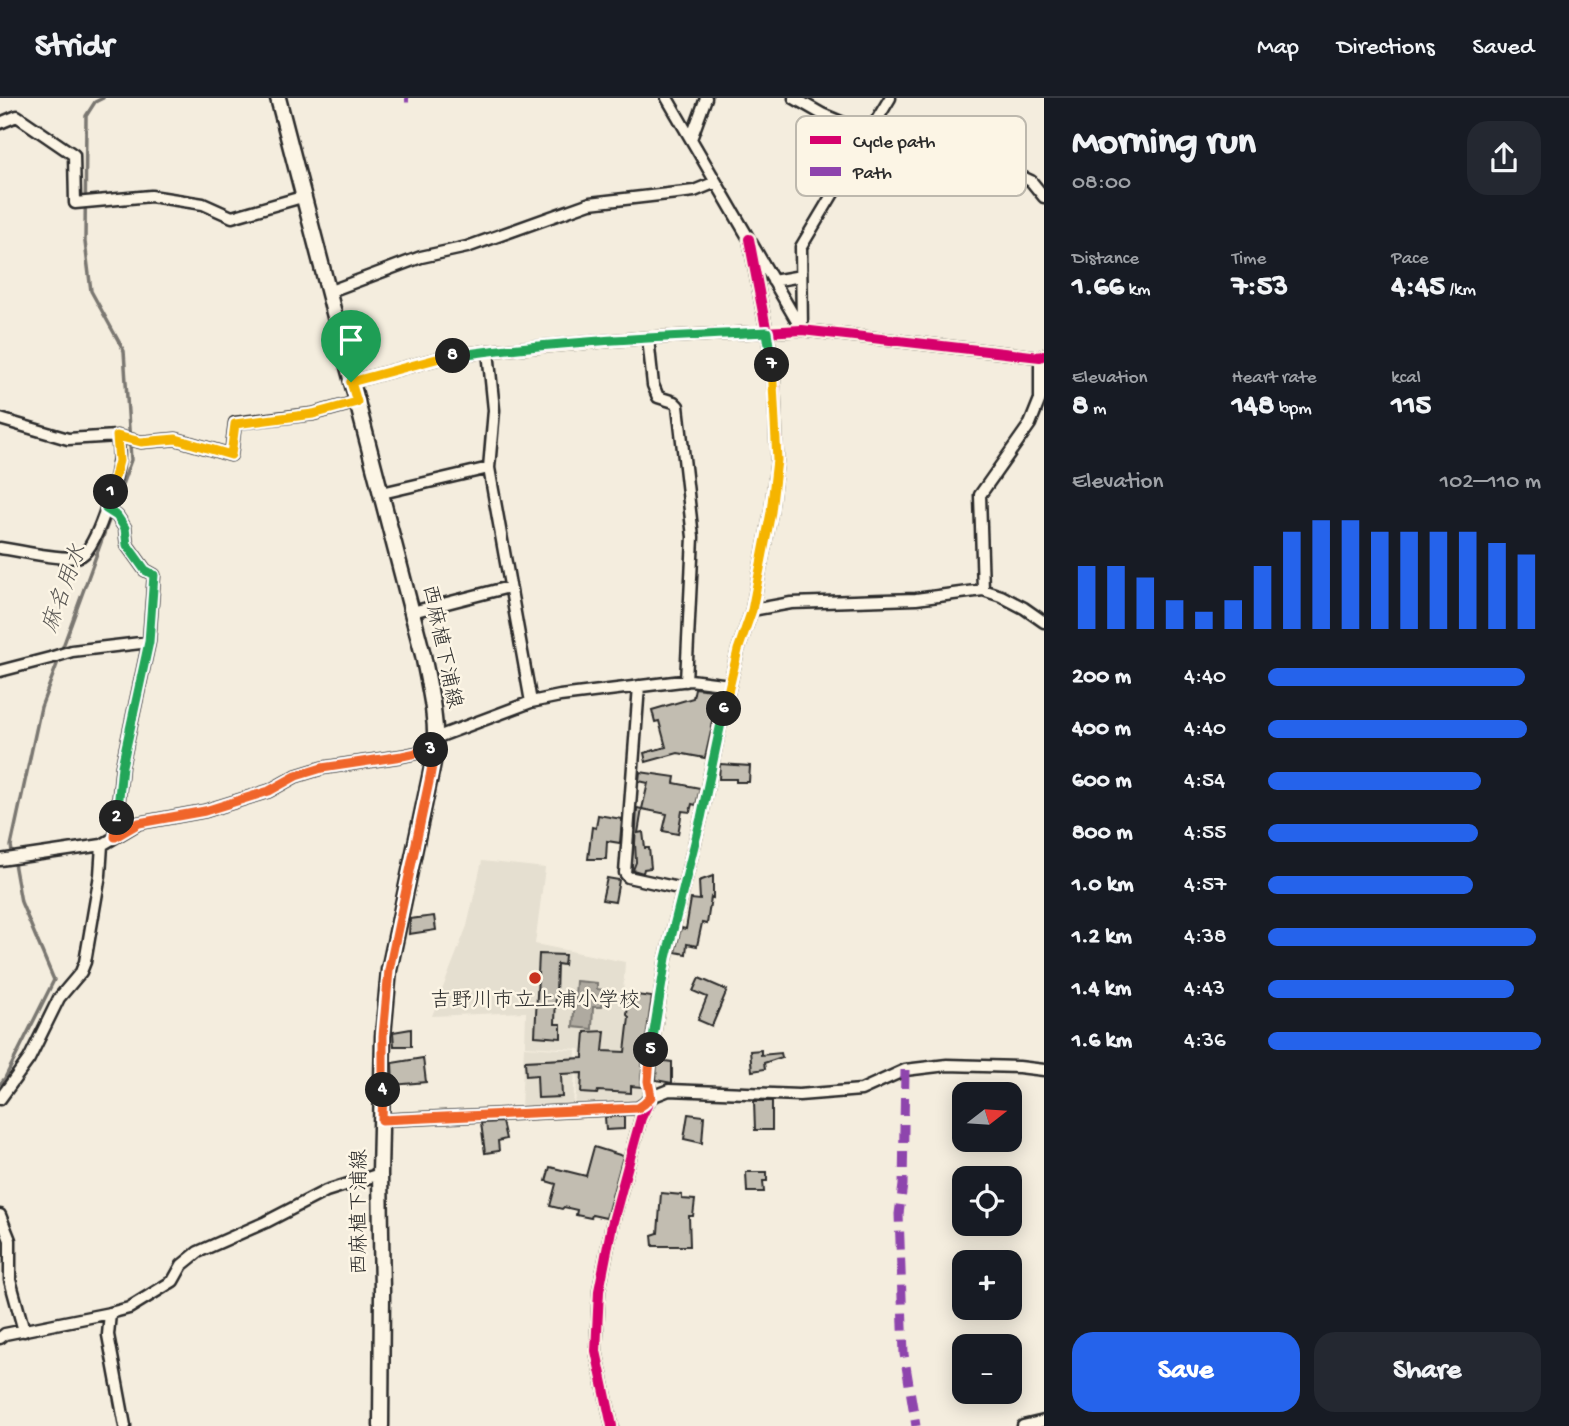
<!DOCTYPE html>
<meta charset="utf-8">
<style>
body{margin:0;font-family:"Gochi Hand","Klee One",sans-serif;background:#242831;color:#f1f3f6;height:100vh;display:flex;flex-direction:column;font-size:26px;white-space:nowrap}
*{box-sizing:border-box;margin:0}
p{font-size:23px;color:#9ea1a6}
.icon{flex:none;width:38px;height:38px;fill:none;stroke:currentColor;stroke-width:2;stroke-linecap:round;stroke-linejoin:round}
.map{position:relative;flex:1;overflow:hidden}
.drawer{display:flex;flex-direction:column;background:#171b24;width:525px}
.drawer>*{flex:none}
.needle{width:46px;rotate:73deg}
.tools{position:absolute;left:952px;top:984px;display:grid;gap:14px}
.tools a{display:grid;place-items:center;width:70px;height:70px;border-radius:14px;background:#171b24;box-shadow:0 4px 18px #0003;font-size:35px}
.pin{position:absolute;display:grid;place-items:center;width:60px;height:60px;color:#fff;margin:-72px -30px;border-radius:50% 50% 50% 0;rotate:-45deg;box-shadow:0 0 7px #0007}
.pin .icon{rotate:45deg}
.km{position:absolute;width:35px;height:35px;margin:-18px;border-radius:50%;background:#222;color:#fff;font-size:19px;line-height:35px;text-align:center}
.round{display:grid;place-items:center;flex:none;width:74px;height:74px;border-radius:21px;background:#242831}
.overview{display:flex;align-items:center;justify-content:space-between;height:119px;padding:0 28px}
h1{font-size:38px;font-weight:700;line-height:52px}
.figures{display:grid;grid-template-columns:repeat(3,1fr);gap:10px;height:119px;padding:7px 28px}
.figures div{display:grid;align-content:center}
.figures b{font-size:30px;font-weight:700}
.figures small{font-size:19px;font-weight:400}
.figures p{font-size:19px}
.chart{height:196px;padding:14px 28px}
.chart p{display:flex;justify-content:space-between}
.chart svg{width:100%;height:126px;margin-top:7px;stroke:#2563eb;stroke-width:6}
.action{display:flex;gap:14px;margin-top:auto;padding:14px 28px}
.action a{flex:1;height:80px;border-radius:21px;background:#2563eb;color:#fff;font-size:28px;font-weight:700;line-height:80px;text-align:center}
.action a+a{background:#242831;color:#f1f3f6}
ul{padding:0 28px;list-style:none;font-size:23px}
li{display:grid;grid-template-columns:112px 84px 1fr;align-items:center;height:52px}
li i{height:18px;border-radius:9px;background:#2563eb}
header{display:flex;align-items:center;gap:42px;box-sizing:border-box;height:98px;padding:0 35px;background:#171b24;border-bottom:2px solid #363941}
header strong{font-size:33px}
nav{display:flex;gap:38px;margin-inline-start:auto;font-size:24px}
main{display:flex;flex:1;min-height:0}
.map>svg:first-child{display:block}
.built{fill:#e5dfd0}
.water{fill:#afaaa0;stroke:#7a7771;stroke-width:2}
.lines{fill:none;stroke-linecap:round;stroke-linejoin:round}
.stream{stroke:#7a7771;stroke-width:3.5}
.building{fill:#c2bdb1;stroke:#2b2b2b;stroke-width:2}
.minor-casing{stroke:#2b2b2b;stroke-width:15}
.secondary-casing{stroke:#2b2b2b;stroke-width:19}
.minor{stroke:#fcf5e5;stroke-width:10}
.secondary{stroke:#fcf5e5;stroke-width:14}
.quiet{stroke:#8e44ad;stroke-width:9;stroke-dasharray:18 9;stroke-linecap:butt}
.cycleway-casing{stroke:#fcf5e5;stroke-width:15}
.cycleway{stroke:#d6006c;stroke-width:10}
.split-1-casing{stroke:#fff;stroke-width:14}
.split-2-casing{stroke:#fff;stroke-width:14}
.split-3-casing{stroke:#fff;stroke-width:14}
.split-4-casing{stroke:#fff;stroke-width:14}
.split-5-casing{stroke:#fff;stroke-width:14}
.split-6-casing{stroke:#fff;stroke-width:14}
.split-7-casing{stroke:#fff;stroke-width:14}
.split-8-casing{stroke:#fff;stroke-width:14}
.split-9-casing{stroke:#fff;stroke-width:14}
.split-1{stroke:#f5b400;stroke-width:9}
.split-2{stroke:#22a559;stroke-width:9}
.split-3{stroke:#f0652b;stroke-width:9}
.split-4{stroke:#f0652b;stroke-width:9}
.split-5{stroke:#f0652b;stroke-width:9}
.split-6{stroke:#22a559;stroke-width:9}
.split-7{stroke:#f5b400;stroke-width:9}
.split-8{stroke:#22a559;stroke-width:9}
.split-9{stroke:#f5b400;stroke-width:9}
.poi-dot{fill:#c8321e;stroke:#fcf5e5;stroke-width:2.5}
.labels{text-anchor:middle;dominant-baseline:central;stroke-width:5;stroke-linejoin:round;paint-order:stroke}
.street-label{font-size:21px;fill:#2b2b2b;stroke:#fcf5e5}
.poi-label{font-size:21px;fill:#2b2b2b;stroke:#fcf5e5}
.water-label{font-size:23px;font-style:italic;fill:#595754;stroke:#fcf5e5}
.key{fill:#fcf5e5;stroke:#bdb8ad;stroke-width:2}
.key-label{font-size:19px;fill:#2b2b2b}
</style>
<header>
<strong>Stridr</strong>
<nav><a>Map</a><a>Directions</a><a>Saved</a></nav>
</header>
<main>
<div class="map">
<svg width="1044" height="1328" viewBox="0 0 1044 1328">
<rect width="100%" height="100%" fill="#f4edde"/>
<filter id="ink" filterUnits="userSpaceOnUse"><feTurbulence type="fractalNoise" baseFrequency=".0143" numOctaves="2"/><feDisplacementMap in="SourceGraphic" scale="14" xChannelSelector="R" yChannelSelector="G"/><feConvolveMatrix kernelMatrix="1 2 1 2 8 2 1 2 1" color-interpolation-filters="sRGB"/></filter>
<g filter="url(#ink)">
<!-- built -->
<path class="built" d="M482,763l63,7 -10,76 90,18 -2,32 32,3 -12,105 -68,4 5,-57 -55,-3 1,-34 -94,4 35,-90z
M524,949l52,3 -3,57h-52z"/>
<!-- water -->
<path class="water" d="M576,883l21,2v6l7,1 -2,17h-9l-1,22 -19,-2z"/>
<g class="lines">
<!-- stream -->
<path class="stream" d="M61,554l70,-192 -7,-109 -33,-60 -6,-49 1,-126 9,-14 8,-4
M0,986l5,-6 49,-98 -33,-78 -10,-56 30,-139 18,-48"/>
</g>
<!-- building -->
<path class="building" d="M695,590l25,3 -2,8 -2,-1 -5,29h1l-7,31 -27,-5 -32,9 -2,-9 22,-6 -7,-26 -4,1 -3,-12 41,-12z
M720,666l30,2 -1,16h-13v-3h-17z
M640,674l35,5 -1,6 26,5 -4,17 -4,-1 -2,8 -8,-1 -4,23 -15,-3 4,-17 -25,-5 6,-26 -9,-2z
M637,710l5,1 -4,24 5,-1 2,16h4l2,20 -7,1 -1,4 -10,-3 3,-8 -1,-19z
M598,717l24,4 -2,24 -13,-2 -1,18h-18l4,-32 4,1z
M713,778v22l-2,-1 -4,27 -5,-1 -5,23 -10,-2 -1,10 -11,-2 6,-24 5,1 5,-30 9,1 -1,-19z
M607,780l12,2 -4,22 -13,-2z
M434,818l2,14 -27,4 1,-15z
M539,856l26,1 -1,10 -7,-1 -2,60h6v14l-26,-2z
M699,880l28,12 -15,36 -14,-6 9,-23 -14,-6z
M629,896l23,3 -9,62 -2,21 1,7 -11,-1v7l-33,-2 -1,3 -16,-1 1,-20 -21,1 1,23 -24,1 -1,-23 -11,1 -1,-15 58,-3 2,-26 20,-1 -2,20 22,1 4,-35 -2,-2z
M411,931v17h-17l-1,-14z
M761,952v5l20,-2 1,4 -18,6 1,6 -13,2 -2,-20z
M423,960l3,24 -33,3 -1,-22z
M657,962l15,2v21l-16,-3z
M754,1003h18v29h-17z
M688,1016l16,2 -2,27 -18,-4z
M624,1018v13l-18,1 -1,-13z
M502,1024l4,17 -8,2 1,10 -14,2 -4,-30z
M594,1049l29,9 -17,62 -14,-3 -1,3 -15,-3 1,-5 -13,-3 -2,2 -12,-3 6,-22 -10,-3 4,-14 36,9z
M746,1074h21v9h-4l1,11h-17z
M661,1095l21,2v4l13,1 -2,16h-4l1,30h-37l-1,-11 6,-2z"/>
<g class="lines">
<defs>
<path id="minor" d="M667,0l135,232
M794,0l28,16 31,13 70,19 49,20 48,10 11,5 13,16
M0,25l17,-7 57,39 1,48 76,-7 52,8 29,13 70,-20
M691,41l15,-41
M773,183l28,-5
M328,194l93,-35 46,-10 123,-44 104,-12 22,-9
M802,232l-1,-83 89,-149
M648,240l5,47 5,12 16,5 4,4 15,131 -7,144
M488,253l6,59 -5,58 42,234
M351,284l89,-24 48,-7 155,-13 159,-8 238,27 4,-2
M0,321l68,20 49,-3 24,6 35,-3 55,16 4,-32 78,-9 44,-12
M382,395l107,-25
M106,411l11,7 8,12 2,17 18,25 9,5 -5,67 -27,124 -7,71
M0,450c18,2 65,14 80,8 16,-5 36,-75 38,-93 2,-8 0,-18 -1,-27
M983,492l-3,-95 50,-71 10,-25v-42
M752,512l39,-7 125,-4 67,-9 18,6 23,12 20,14
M412,514l97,-25
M0,573l50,-13 22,-7 77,-9
M639,588l-14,187 3,4 55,12
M435,640l96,-36 29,-6 130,-16 40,5
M0,762l102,-15 37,-22 66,-12 64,-20 27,-15 26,-8 80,-12 33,-7
M0,1001l29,-40 30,-61 22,-26 4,-10 15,-87 2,-30
M382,1022l256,-12 6,-4 7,-7 18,-7 130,5 62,-5 44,-20 42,-5 72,2 25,3
M0,1117l10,25v40l14,51
M110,1215l-2,22 17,91
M0,1240l5,-4 105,-21 19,-5 44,-27 9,-16 16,-13 68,-30 60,-31 54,-17
M612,1328l-16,-75 3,-60 13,-66 22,-82 7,-25 10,-21 -3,-16 2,-21 16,-102 35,-140 18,-87 19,-81 14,-40 19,-98 6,-52 -3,-80 -4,-31 -21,-110
M1023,1328l21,-5"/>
<path id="secondary" d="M278,0l145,557c6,31 14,63 12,94 -1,10 -3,19 -5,28l-41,193 -6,66 -3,138 2,118 -1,134"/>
</defs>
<!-- minor casing -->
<use href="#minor" class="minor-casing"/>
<!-- secondary casing -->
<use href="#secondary" class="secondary-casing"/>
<!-- minor -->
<use href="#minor" class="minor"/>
<!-- secondary -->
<use href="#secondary" class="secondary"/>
<!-- quiet -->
<path class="quiet" d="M405,0h4
M905,972l-2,115 -4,29 5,140 12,72"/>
<defs>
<path id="cycleway" d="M351,284l89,-24 48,-7 155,-13 159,-8 238,27 4,-2
M612,1328l-16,-75 3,-60 13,-66 22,-82 7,-25 10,-21 -3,-16 2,-21 16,-102 35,-140 18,-87 19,-81 14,-40 19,-98 6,-52 -3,-80 -4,-31 -21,-110"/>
</defs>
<!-- cycleway casing -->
<use href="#cycleway" class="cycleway-casing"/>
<!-- cycleway -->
<use href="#cycleway" class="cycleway"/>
</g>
</g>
<g class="lines" filter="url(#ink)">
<defs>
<path id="split-1" d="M111,394l8,-31 -2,-25 24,6 35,-3 55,16 4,-31 78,-10 44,-12 -6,-20"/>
<path id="split-2" d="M111,394l-5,17 11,7 8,12 2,17 18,25 9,5 -5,67 -27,124 -5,52"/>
<path id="split-3" d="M117,720l-2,19 24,-14 66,-12 64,-20 27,-15 26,-8 80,-12 29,-6"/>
<path id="split-4" d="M383,992v-54l6,-66 41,-193 5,-28 -4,1"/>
<path id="split-5" d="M383,992l-1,30 256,-12 6,-4 7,-7 -3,-16 3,-31"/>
<path id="split-6" d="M651,952l15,-92 35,-140 23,-109"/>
<path id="split-7" d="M724,611l14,-59 14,-40 19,-98 6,-52 -5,-95"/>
<path id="split-8" d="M453,258c104,-15 209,-19 314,-24l5,33"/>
<path id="split-9" d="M351,284l89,-24 13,-2"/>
</defs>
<!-- split-1 casing -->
<use href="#split-1" class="split-1-casing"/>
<!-- split-2 casing -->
<use href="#split-2" class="split-2-casing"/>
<!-- split-3 casing -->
<use href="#split-3" class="split-3-casing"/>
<!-- split-4 casing -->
<use href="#split-4" class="split-4-casing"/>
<!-- split-5 casing -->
<use href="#split-5" class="split-5-casing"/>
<!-- split-6 casing -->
<use href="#split-6" class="split-6-casing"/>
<!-- split-7 casing -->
<use href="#split-7" class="split-7-casing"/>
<!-- split-8 casing -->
<use href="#split-8" class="split-8-casing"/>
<!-- split-9 casing -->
<use href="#split-9" class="split-9-casing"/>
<!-- split-1 -->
<use href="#split-1" class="split-1"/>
<!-- split-2 -->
<use href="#split-2" class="split-2"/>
<!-- split-3 -->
<use href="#split-3" class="split-3"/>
<!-- split-4 -->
<use href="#split-4" class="split-4"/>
<!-- split-5 -->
<use href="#split-5" class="split-5"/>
<!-- split-6 -->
<use href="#split-6" class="split-6"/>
<!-- split-7 -->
<use href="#split-7" class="split-7"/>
<!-- split-8 -->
<use href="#split-8" class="split-8"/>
<!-- split-9 -->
<use href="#split-9" class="split-9"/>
</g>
<!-- markers -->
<circle class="poi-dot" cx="535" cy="880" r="7"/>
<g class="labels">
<!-- street labels -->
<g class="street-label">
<text transform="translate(440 549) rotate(78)">西麻植下浦線</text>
<text transform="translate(361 1114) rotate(-90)">西麻植下浦線</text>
</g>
<!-- poi labels -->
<g class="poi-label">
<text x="535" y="904">吉野川市立上浦小学校</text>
</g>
<!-- water labels -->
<g class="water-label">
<text transform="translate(66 491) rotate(-70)">麻名用水</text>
</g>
</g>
<!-- legend -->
<rect x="796" y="18" width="230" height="80" rx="10" class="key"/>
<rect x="810" y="38" width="31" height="8" fill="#d6006c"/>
<rect x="810" y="69" width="31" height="9" fill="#8e44ad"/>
<g class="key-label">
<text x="853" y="49">Cycle path</text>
<text x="853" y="80">Path</text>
</g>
</svg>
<div class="tools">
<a><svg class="needle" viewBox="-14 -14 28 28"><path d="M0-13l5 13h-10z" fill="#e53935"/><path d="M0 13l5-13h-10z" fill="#9ea1a6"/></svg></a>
<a><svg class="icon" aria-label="locate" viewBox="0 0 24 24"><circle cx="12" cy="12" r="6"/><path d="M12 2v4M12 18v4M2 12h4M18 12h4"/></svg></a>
<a>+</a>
<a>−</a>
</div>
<div class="pin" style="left:351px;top:284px;background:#1e9e55"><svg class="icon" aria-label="arrive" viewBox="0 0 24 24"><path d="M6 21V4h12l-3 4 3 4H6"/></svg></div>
<b class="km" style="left:111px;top:394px">1</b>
<b class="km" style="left:117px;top:720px">2</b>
<b class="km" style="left:431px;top:652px">3</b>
<b class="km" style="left:383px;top:992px">4</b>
<b class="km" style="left:651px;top:952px">5</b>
<b class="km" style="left:724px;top:611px">6</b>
<b class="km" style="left:772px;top:267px">7</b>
<b class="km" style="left:453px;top:258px">8</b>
</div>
<section class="drawer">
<div class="overview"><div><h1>Morning run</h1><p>08:00</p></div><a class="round"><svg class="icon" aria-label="share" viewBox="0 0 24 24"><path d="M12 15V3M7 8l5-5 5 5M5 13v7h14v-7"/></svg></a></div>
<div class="figures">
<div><p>Distance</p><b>1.66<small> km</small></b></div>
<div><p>Time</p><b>7:53</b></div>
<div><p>Pace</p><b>4:45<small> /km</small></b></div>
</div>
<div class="figures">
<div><p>Elevation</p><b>8<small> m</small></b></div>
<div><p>Heart rate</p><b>148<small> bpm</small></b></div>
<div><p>kcal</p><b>115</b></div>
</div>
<div class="chart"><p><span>Elevation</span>102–110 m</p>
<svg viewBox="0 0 160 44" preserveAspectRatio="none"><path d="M5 44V22M15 44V22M25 44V26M35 44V34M45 44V38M55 44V34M65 44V22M75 44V10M85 44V6M95 44V6M105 44V10M115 44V10M125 44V10M135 44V10M145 44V14M155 44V18"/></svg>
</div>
<ul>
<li><b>200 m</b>4:40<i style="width:94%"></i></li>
<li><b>400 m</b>4:40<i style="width:95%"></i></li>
<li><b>600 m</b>4:54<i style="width:78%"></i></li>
<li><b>800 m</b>4:55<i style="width:77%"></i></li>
<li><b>1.0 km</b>4:57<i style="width:75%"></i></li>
<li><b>1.2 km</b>4:38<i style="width:98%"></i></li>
<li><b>1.4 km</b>4:43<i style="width:90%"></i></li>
<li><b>1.6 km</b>4:36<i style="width:100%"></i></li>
</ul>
<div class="action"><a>Save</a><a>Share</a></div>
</section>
</main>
